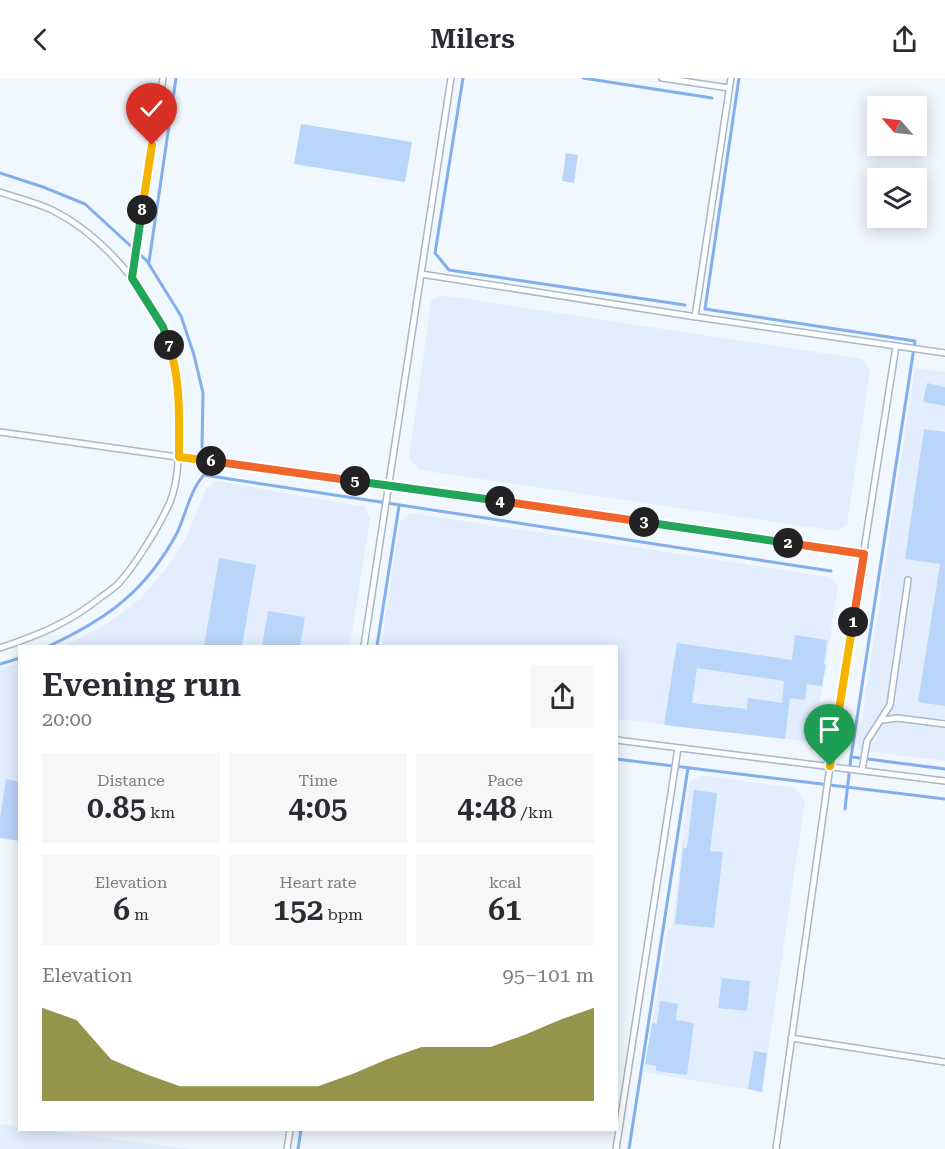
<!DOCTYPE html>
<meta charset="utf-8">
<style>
body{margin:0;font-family:"Roboto Serif",serif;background:#f7f7f7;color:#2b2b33;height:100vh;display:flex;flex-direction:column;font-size:22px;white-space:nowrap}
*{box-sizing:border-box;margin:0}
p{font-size:20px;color:#7c7c81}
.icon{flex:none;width:33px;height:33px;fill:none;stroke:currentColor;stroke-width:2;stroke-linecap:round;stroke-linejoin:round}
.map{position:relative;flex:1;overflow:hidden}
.details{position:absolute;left:18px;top:567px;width:600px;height:486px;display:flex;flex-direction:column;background:#fff;border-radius:0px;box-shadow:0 3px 15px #0003}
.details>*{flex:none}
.needle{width:39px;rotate:298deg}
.tools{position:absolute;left:867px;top:18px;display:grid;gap:12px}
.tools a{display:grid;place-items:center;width:60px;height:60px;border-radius:0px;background:#fff;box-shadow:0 3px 15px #0003;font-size:30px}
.pin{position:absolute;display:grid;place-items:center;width:51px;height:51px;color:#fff;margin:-62px -26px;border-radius:50% 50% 50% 0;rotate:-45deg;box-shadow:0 0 6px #0007}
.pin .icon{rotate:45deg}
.km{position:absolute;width:30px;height:30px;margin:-15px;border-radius:50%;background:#222;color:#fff;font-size:16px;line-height:30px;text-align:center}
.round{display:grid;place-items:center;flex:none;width:63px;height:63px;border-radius:0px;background:#f7f7f7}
.overview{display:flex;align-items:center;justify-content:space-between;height:102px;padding:0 24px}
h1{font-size:33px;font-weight:600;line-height:45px}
.metrics{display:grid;grid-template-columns:repeat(3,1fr);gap:9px;height:102px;padding:6px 24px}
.metrics div{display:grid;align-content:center;border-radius:0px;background:#f7f7f7;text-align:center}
.metrics b{font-size:30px;font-weight:600}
.metrics small{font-size:16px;font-weight:400}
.metrics p{font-size:16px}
.chart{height:168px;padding:12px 24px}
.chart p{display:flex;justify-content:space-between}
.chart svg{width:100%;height:108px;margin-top:6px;fill:#6a6801;opacity:.7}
header{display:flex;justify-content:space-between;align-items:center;height:78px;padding:0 24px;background:#fff;font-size:27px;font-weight:600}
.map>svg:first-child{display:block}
.built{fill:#e2eefe}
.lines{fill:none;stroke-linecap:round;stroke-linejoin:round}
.stream{stroke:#82afeb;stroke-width:3}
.building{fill:#b9d5fa;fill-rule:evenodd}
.service-casing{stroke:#a8b7c9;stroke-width:8}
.service{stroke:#fff;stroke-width:5}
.split-1-casing{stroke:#fff;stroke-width:12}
.split-2-casing{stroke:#fff;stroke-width:12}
.split-3-casing{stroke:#fff;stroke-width:12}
.split-4-casing{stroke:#fff;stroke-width:12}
.split-5-casing{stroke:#fff;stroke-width:12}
.split-6-casing{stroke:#fff;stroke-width:12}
.split-7-casing{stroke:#fff;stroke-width:12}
.split-8-casing{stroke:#fff;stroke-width:12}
.split-9-casing{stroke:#fff;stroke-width:12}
.split-1{stroke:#f5b400;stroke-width:8}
.split-2{stroke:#f0652b;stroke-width:8}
.split-3{stroke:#22a559;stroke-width:8}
.split-4{stroke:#f0652b;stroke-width:8}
.split-5{stroke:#22a559;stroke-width:8}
.split-6{stroke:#f0652b;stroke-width:8}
.split-7{stroke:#f5b400;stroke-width:8}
.split-8{stroke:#22a559;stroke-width:8}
.split-9{stroke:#f5b400;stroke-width:8}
</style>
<header><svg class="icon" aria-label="back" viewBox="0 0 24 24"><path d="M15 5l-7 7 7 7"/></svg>Milers<svg class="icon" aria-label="share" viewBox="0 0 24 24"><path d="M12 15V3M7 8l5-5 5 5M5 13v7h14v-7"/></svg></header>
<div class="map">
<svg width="945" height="1071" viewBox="0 0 945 1071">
<rect width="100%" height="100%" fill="#f1f7ff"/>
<!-- built -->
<path class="built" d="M440,217l422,64 8,11 -23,154 -10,7 -418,-61 -10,-12 22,-157z
M915,290l30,4v389l-88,-11z
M217,403l148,26 5,11 -20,128h-286l42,-22 33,-24 25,-29 22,-33 20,-49z
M411,435l419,64 8,9 -23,147 -11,8 -187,-22 -1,-73h-235l19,-124z
M19,586v177l-19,-3v-170z
M701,697l94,13 10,13 -43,291 -118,-20 24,-143h4l17,-146z
M0,1046l19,3 1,3h21l152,19h-193z"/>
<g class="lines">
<!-- stream -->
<path class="stream" d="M463,0l-28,175 14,17 236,35
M583,0l129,20
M739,0l-34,231 210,32 -64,416 -6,52
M0,95l43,14 42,17 62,57 34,55 13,39 9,38 -1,54
M149,184l27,-184
M49,568c58,-27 97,-55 128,-113 9,-19 13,-43 27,-58l627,96
M377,568l22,-140
M0,586l20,-6
M852,679l93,12
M616,681l329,40
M298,1071l3,-19
M629,1071l59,-381"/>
</g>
<!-- building -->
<path class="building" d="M301,46l111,18 -7,40 -111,-18z
M566,75l12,2 -4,28 -12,-2z
M927,305l18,4v19l-22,-4z
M924,351l21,3v274l-27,-4 22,-138 -35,-5z
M219,480l37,7 -14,81h-38z
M268,533l37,6 -5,29h-38z
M795,557l32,5 -3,24 2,1 -4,21 -15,-2 -2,16 -15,-2 -5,41 -121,-14 13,-82 115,17zM697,590l87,13 -2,22 -34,-5 -1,11 -55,-6z
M6,701l14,3v59l-20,-3v-19z
M694,712l23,3 -7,58 13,1 -9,76 -39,-4 8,-76h4z
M722,900l28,3 -3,30 -29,-3z
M660,923l18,3 -2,16 18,3 -7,52 -31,-4v-5l-11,-2 7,-41 5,1z
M754,973l13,2 -5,39 -14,-3z"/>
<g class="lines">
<defs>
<path id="service" d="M662,0l67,10
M0,114c17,6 35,10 52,18 54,27 109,92 122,152 5,21 5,42 5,63 0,24 0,55 -9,77 -10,23 -34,62 -51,81 -5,5 -12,10 -18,14 -32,26 -62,38 -101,51
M421,196l269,42 255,37
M132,200l31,-200
M695,239l36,-239
M0,354l864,122
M364,568l87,-568
M883,642l14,-2 48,6
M616,662l329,41
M862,692l5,-29 23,-36 18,-125
M791,960l154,24
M287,1071l3,-19
M616,1071l62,-401
M776,1071l54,-383 66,-420"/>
</defs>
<!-- service casing -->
<use href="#service" class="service-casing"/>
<!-- service -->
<use href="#service" class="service"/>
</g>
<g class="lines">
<defs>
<path id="split-1" d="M830,688l23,-144"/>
<path id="split-2" d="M788,465l76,11 -11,68"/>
<path id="split-3" d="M644,444l144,21"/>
<path id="split-4" d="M500,423l144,21"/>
<path id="split-5" d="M355,403l145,20"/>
<path id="split-6" d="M211,383l144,20"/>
<path id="split-7" d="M169,267c12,36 10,73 10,112l32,4"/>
<path id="split-8" d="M142,132l-10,68 31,49 6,18"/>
<path id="split-9" d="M142,132l10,-65"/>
</defs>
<!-- split-1 casing -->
<use href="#split-1" class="split-1-casing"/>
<!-- split-2 casing -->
<use href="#split-2" class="split-2-casing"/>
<!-- split-3 casing -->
<use href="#split-3" class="split-3-casing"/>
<!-- split-4 casing -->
<use href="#split-4" class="split-4-casing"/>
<!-- split-5 casing -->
<use href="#split-5" class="split-5-casing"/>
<!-- split-6 casing -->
<use href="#split-6" class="split-6-casing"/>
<!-- split-7 casing -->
<use href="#split-7" class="split-7-casing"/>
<!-- split-8 casing -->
<use href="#split-8" class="split-8-casing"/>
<!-- split-9 casing -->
<use href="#split-9" class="split-9-casing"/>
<!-- split-1 -->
<use href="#split-1" class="split-1"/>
<!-- split-2 -->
<use href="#split-2" class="split-2"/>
<!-- split-3 -->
<use href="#split-3" class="split-3"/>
<!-- split-4 -->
<use href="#split-4" class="split-4"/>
<!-- split-5 -->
<use href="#split-5" class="split-5"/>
<!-- split-6 -->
<use href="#split-6" class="split-6"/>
<!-- split-7 -->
<use href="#split-7" class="split-7"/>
<!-- split-8 -->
<use href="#split-8" class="split-8"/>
<!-- split-9 -->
<use href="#split-9" class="split-9"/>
</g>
</svg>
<div class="tools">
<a><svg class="needle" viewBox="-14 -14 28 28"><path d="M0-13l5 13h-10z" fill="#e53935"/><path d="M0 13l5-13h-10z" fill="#7c7c81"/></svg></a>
<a><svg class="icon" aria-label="layers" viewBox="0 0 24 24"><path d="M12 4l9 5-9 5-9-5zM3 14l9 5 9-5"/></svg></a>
</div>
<div class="pin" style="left:830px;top:688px;background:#1e9e55"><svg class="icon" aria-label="arrive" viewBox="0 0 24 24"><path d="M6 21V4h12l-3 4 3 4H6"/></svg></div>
<div class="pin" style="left:152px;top:67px;background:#d93025"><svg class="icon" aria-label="check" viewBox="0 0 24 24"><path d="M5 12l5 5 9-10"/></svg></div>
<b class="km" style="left:853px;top:544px">1</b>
<b class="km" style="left:788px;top:465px">2</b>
<b class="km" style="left:644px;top:444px">3</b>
<b class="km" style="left:500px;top:423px">4</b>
<b class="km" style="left:355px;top:403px">5</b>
<b class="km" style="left:211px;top:383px">6</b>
<b class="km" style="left:169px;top:267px">7</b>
<b class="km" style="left:142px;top:132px">8</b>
<section class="details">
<div class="overview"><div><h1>Evening run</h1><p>20:00</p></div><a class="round"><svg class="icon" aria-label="share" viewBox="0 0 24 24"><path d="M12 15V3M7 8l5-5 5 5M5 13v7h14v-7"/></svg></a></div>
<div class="metrics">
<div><p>Distance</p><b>0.85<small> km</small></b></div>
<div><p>Time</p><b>4:05</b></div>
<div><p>Pace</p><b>4:48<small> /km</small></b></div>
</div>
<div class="metrics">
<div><p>Elevation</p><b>6<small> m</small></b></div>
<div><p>Heart rate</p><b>152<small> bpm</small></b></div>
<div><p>kcal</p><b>61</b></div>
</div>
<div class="chart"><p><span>Elevation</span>95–101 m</p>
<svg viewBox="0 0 160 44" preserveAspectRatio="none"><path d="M0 44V6L10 11L20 27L30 33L40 38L50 38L60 38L70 38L80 38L90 33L100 27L110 22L120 22L130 22L140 17L150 11L160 6V44z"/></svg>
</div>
</section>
</div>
